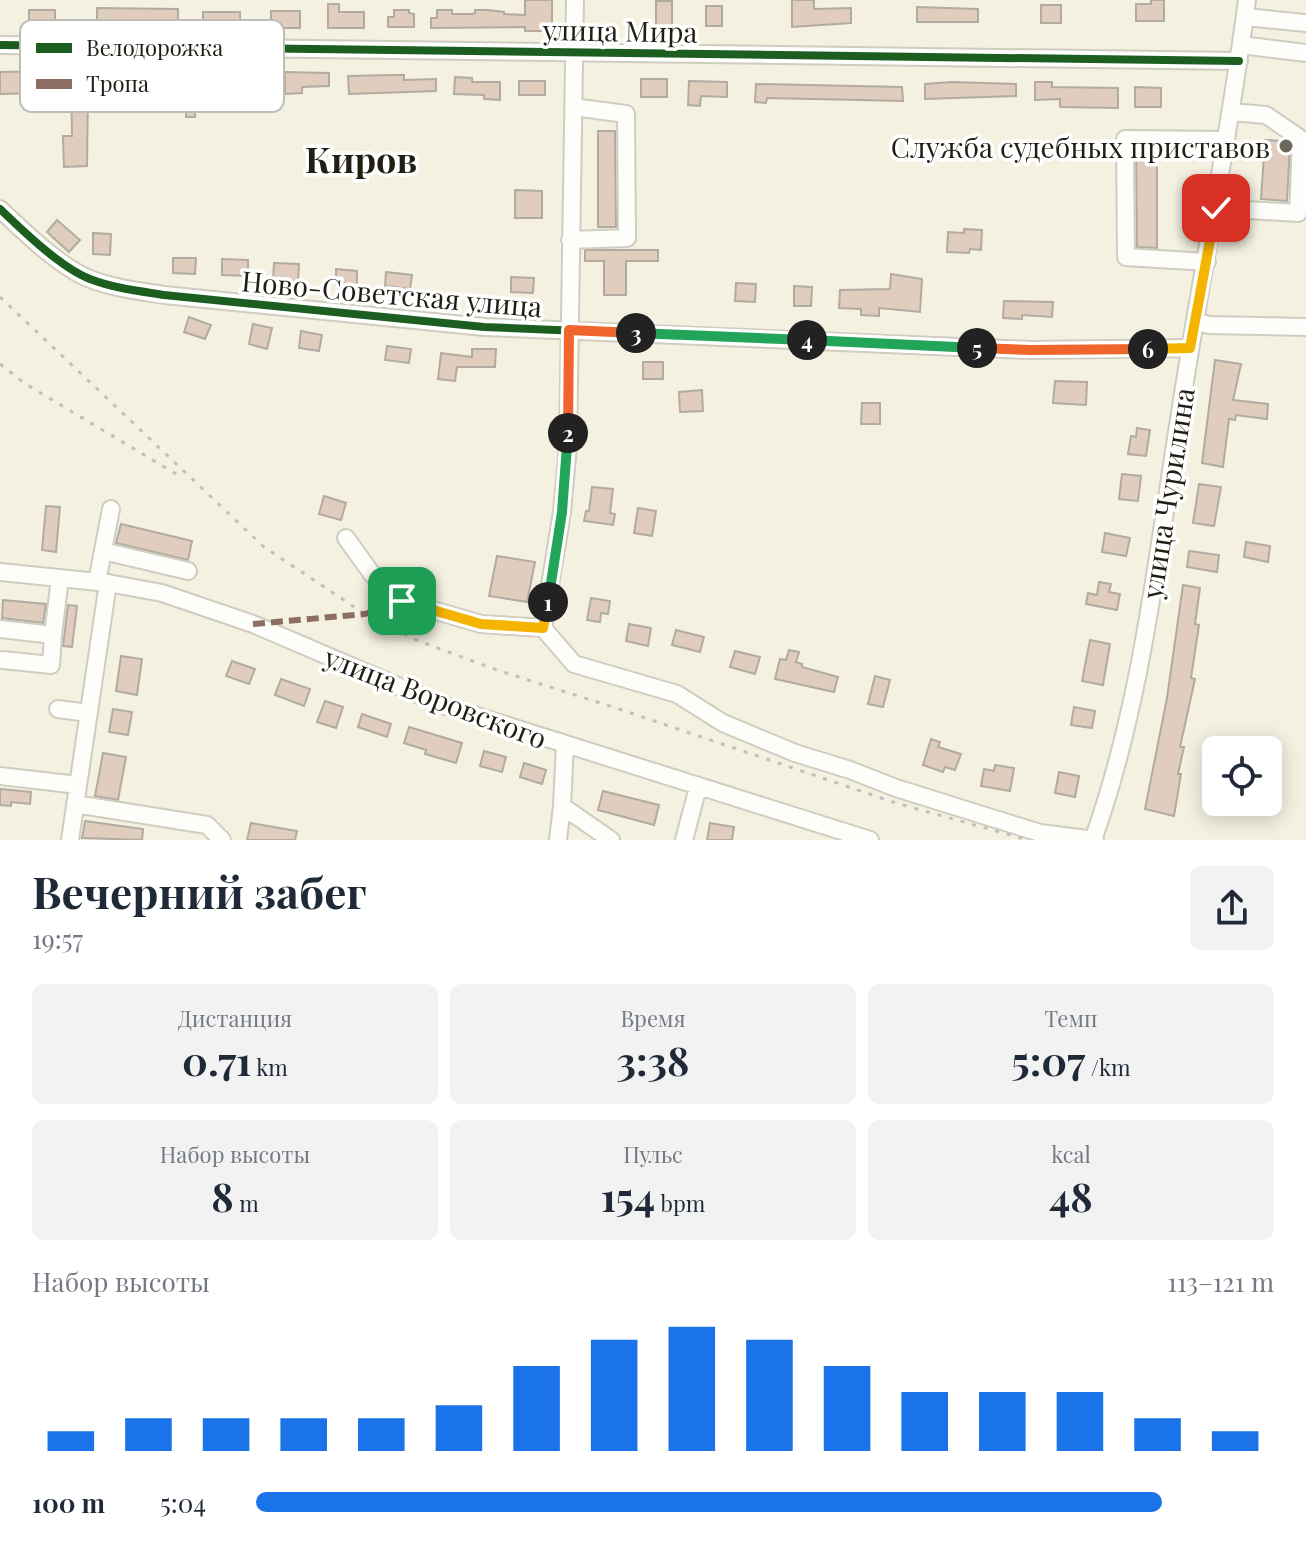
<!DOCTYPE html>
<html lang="ru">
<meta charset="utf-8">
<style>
body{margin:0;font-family:"Playfair Display",serif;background:#f2f2f3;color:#1f2937;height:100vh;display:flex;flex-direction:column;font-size:30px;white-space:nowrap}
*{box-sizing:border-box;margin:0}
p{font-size:26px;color:#747a83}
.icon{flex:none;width:44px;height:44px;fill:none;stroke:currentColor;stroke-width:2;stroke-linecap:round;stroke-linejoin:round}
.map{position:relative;height:840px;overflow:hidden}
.panel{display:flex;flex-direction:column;background:#fff;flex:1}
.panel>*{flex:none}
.controls{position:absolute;left:1202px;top:736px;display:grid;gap:16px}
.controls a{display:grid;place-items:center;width:80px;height:80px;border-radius:12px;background:#fff;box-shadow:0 4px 20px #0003;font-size:40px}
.pin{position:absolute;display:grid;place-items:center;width:68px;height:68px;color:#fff;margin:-34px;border-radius:16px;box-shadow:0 4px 12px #0006}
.km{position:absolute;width:40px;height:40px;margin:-20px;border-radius:50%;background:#222;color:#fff;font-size:22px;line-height:40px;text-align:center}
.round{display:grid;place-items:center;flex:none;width:84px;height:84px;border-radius:12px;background:#f2f2f3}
.overview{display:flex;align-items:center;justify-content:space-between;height:136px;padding:0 32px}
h1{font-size:44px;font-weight:700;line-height:60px}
.figures{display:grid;grid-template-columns:repeat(3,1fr);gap:12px;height:136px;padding:8px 32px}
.figures div{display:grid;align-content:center;border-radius:12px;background:#f2f2f3;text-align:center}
.figures b{font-size:40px;font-weight:700}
.figures small{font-size:22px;font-weight:400}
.figures p{font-size:22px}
.chart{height:224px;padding:16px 32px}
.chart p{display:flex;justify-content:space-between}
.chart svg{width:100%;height:144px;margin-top:8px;stroke:#1a73e8;stroke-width:6}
ul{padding:0 32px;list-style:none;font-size:26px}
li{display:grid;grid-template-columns:128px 96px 1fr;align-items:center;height:60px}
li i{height:20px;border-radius:10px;background:#1a73e8}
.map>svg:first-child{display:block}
.building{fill:#e0cdbd;stroke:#b1aba1;stroke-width:2}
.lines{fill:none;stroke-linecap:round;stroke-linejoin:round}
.minor-casing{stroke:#cfcdc0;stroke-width:20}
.minor{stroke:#fdfdfa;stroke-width:16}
.rail{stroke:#c0bfbb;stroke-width:3;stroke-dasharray:4 8;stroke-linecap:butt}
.quiet{stroke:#8d6e63;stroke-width:6;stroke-dasharray:12 6;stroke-linecap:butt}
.cycleway-casing{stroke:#fff;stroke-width:13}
.cycleway{stroke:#1b5e20;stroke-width:8}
.split-1-casing{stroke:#fff;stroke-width:16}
.split-2-casing{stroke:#fff;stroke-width:16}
.split-3-casing{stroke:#fff;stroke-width:16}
.split-4-casing{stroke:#fff;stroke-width:16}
.split-5-casing{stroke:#fff;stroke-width:16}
.split-6-casing{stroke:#fff;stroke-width:16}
.split-7-casing{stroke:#fff;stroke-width:16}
.split-1{stroke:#f5b400;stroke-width:10}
.split-2{stroke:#22a559;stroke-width:10}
.split-3{stroke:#f0652b;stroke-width:10}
.split-4{stroke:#22a559;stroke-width:10}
.split-5{stroke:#22a559;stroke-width:10}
.split-6{stroke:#f0652b;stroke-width:10}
.split-7{stroke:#f5b400;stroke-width:10}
.poi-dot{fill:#6b685c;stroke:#fff;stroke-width:3}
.labels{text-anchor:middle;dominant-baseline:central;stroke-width:7;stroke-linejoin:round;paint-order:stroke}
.street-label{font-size:28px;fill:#211e14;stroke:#fff}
.poi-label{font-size:28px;fill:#211e14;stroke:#fff;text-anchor:end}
.district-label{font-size:36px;font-weight:bold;fill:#211e14;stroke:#fff}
.key{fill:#fff;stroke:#bcbcb8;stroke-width:2}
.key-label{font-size:22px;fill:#211e14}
</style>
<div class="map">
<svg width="1306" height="840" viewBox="0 0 1306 840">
<rect width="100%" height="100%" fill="#f4f1e1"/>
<!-- building -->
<path class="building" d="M525,0h27v31h-27v-4l-94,1v-10h6v-8h15v4h20l3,-1v-3h13l16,2v2l21,1z
M792,0h22v9l37,-1v15l-59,4z
M1151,0h13v21h-28v-17h15z
M656,1h16v25h-16z
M328,4h11v8h25v16h-36z
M1041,5h20v18h-20z
M706,6h16v20h-16z
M917,7l61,2v13h-61z
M97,8l81,1v19l-81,-1z
M29,10h26v16h-26z
M394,10h15v3l5,1v13h-26v-10h6z
M271,11h29v17h-29z
M203,12h37v15h-37z
M161,67l25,3 -1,22 10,1v24h-9v-7h-12l1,-20 -33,1v-23z
M100,68h23v20l-35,1 -1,77 -23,1 -1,-31h9l-1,-66z
M54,71l1,29h-9v-7l-46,1v-22z
M285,72l44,1v13l-27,1v6l-17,1z
M393,75h11v5l32,-1v12l-87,3 -1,-18z
M455,77l17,1v4h28v18l-16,-1v-4l-30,-1z
M641,79h26v18h-26z
M519,81h26v14h-26z
M689,81l38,1v15l-26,-1 -1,10 -12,-1z
M952,82l64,2v12l-91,3v-15z
M1035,82h17v5l66,1v20l-58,-1v-8l-25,1z
M756,84l146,3 1,14 -136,-3 -1,5 -11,-1z
M1135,87l26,1v19h-26z
M598,131h17l1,96h-18z
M1265,140l20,1 5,4 -3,56 -26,-2z
M1136,150h21v98l-20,-1z
M515,190l27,1v27h-27z
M57,220l23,20 -11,12 -22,-20z
M964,229l18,1 -1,20 -11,-1 -1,4 -22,-1 1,-20 16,1z
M93,233l18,1 -1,21 -17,-1z
M585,250h73v11h-32v34h-22v-34h-19z
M173,258h23l-1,16 -22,-1z
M222,259l26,1v16l-26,-1z
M274,263l25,1 -1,17 -25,-1z
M336,269l21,2v15l-21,-1z
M386,272l26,3 -2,14 -25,-3z
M891,274l31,5 -2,33 -41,-4v8l-18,-1v-6l-22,-1 1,-18 50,-1z
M511,277l23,1 -1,15 -22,-1z
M736,283l20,1 -1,18 -20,-1z
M794,286l18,1 -1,19h-17z
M1004,301l49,1 -1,15 -30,-2v4l-19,-1z
M189,317l22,8 -6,14 -21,-7z
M253,324l19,4 -5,21 -18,-5z
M301,331l21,4 -3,16 -20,-3z
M387,346l24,3 -2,14 -24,-3z
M472,349h24l-1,18h-38l-2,14 -17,-2 3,-26 31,4z
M1215,360l26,4 -8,36 35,4 -1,15 -31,-4 -1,5 -6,-1 -6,48 -21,-4z
M643,362h20v17h-20z
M1055,381l32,1 -1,23 -33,-2z
M702,390l1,21 -23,1 -1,-20z
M862,403h18v21h-19z
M1137,428l13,2 -4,26 -18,-2 3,-18 5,1z
M1122,474l19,2 -3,25 -19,-2z
M1199,484l22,3 -7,39 -21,-3z
M592,487l21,2 -3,24 5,1 -2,11 -29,-4 2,-10h3z
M324,496l22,7 -5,17 -22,-6z
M46,506l14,1 -4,45 -14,-2z
M638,508l18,3 -4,25 -18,-3z
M121,524l71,17 -4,19 -72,-17z
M1105,533l25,5 -4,18 -24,-4z
M1246,542l24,4 -2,16 -24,-5z
M1189,551l30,4 -2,17 -30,-5z
M497,556l38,6 -8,40 -38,-6z
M1099,582l12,2 -2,8 11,2 -3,16 -31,-6 2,-11 9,2z
M1183,585l17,3 -5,36 4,1 -8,53 4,1 -15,68h4l-6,27h3l-7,42 -29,-7 22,-111z
M591,598l19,3 -2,13 -7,-1 -1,9 -13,-2z
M3,600l43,4 -3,19 -41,-5z
M68,605l9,1 -5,41 -9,-1z
M629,624l22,4 -3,18 -22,-5z
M676,630l28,7 -4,15 -28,-7z
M1090,640l20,4 -7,41 -21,-4z
M789,650l10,2 -3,10 6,2v3l36,10 -4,15 -59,-13 5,-20 6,1z
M735,651l25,6 -5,17 -25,-7z
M121,656l21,3 -5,36 -21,-4z
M232,661l23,8 -6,15 -23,-8z
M875,676l15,4 -7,27 -15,-3z
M281,679l29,10 -6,17 -29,-11z
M325,701l18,6 -7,21 -19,-6z
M1074,707l21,4 -3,17 -21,-3z
M113,709l19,3 -4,23 -19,-3z
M362,714l29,10 -4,13 -29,-10z
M409,727l53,16 -6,20 -31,-9 1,-4 -22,-7z
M931,739l9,3 -2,5 23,7 -6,16 -10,-3 -2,5 -20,-7z
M484,751l22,6 -4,15 -22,-6z
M103,753l23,4 -8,43 -23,-4z
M524,763l22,7 -4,14 -22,-7z
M995,765l19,3 -4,23 -29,-5 3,-17 10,2z
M1059,772l20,4 -4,21 -20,-4z
M0,789l31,3 -1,12 -19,-2v4l-11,-1z
M603,791l56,14 -5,20 -56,-15z
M85,821l58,8 -1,11 -60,-2z
M251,823l46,8 -2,9h-48z
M710,823l24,4 -2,13h-25z"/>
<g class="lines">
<defs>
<path id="minor" d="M1245,17l61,6
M0,45l1239,16
M1241,45l65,8
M1216,208l82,5 3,-74 -35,-24 -35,-3
M0,209c22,21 61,59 90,70 23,9 49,12 74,16l320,32 547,23 159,-2
M570,240l57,-2 -1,-124 -53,-7
M1207,262l-81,-5 -1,-118 101,1
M1197,322l12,3 97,2
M346,538l26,36 30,27 79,23 62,4 31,36 103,30 46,29 72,30 55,17 46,18 144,45 55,7
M103,551l85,20
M0,572l108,11 54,10 91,31 189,81 428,135
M97,582l14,-73
M543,628l19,-116 6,-66 7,-446
M0,629l53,6 7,-57
M3,660l48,5 2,-30
M58,709l30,4
M565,745l-3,61 49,34
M0,776l78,9
M75,804l132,21 15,15
M70,840l38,-257
M558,840l4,-34
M684,840l14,-53
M1093,840c49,-137 64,-285 87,-427 21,-138 49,-275 67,-413"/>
</defs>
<!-- minor casing -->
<use href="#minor" class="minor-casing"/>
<!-- minor -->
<use href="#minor" class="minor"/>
<!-- rail -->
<path class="rail" d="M0,297l264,250 101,67 51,26 81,30 119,38 280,95 132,37
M0,364l24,19 152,91"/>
<!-- quiet -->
<path class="quiet" d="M253,624l112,-10 37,-13"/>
<defs>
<path id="cycleway" d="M0,45l1239,16
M0,209c22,21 61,59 90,70 23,9 49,12 74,16l320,32 547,23 159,-2"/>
</defs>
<!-- cycleway casing -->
<use href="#cycleway" class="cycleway-casing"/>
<!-- cycleway -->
<use href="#cycleway" class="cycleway"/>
</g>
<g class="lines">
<defs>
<path id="split-1" d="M402,601l79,23 62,4 5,-26"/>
<path id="split-2" d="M548,602l14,-90 6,-79"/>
<path id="split-3" d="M568,433l1,-103 67,3"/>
<path id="split-4" d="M636,333l171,7"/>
<path id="split-5" d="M807,340l170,8"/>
<path id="split-6" d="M977,348l54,2 117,-1"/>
<path id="split-7" d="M1148,349l42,-1 26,-140"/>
</defs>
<!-- split-1 casing -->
<use href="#split-1" class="split-1-casing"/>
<!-- split-2 casing -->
<use href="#split-2" class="split-2-casing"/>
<!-- split-3 casing -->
<use href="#split-3" class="split-3-casing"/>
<!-- split-4 casing -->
<use href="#split-4" class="split-4-casing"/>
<!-- split-5 casing -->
<use href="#split-5" class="split-5-casing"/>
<!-- split-6 casing -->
<use href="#split-6" class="split-6-casing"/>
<!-- split-7 casing -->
<use href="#split-7" class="split-7-casing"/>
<!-- split-1 -->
<use href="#split-1" class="split-1"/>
<!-- split-2 -->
<use href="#split-2" class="split-2"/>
<!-- split-3 -->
<use href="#split-3" class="split-3"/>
<!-- split-4 -->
<use href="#split-4" class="split-4"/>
<!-- split-5 -->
<use href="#split-5" class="split-5"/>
<!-- split-6 -->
<use href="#split-6" class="split-6"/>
<!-- split-7 -->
<use href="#split-7" class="split-7"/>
</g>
<!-- markers -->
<circle class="poi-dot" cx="1286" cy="146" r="8"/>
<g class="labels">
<!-- street labels -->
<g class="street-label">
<text transform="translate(620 30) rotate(1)">улица Мира</text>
<text transform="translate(392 293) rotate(5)">Ново-Советская улица</text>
<text transform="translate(1167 493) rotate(-81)">улица Чурилина</text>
<text transform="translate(436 697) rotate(21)">улица Воровского</text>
</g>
<!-- poi labels -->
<g class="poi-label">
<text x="1270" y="146">Служба судебных приставов</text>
</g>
<!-- district labels -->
<g class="district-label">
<text x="361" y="158">Киров</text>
</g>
</g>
<!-- legend -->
<rect x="20" y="20" width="264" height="92" rx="12" class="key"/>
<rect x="36" y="43" width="36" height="10" fill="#1b5e20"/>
<rect x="36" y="79" width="36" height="10" fill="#8d6e63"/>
<g class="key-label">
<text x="86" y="56">Велодорожка</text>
<text x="86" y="92">Тропа</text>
</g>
</svg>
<div class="controls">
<a><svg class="icon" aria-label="locate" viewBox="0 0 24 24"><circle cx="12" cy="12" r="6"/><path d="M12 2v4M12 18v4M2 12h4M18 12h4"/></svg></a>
</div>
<div class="pin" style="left:402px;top:601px;background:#1e9e55"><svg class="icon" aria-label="arrive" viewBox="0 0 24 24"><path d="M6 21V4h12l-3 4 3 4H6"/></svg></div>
<div class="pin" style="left:1216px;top:208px;background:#d93025"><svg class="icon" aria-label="check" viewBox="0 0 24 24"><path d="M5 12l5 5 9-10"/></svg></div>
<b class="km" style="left:548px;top:602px">1</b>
<b class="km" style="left:568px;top:433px">2</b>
<b class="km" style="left:636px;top:333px">3</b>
<b class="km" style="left:807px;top:340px">4</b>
<b class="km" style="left:977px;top:348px">5</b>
<b class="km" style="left:1148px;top:349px">6</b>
</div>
<section class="panel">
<div class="overview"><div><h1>Вечерний забег</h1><p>19:57</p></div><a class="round"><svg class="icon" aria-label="share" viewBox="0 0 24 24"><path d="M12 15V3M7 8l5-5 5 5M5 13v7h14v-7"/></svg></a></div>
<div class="figures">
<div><p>Дистанция</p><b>0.71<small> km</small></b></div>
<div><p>Время</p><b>3:38</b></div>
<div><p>Темп</p><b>5:07<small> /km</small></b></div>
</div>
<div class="figures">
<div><p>Набор высоты</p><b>8<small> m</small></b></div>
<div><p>Пульс</p><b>154<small> bpm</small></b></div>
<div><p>kcal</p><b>48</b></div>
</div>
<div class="chart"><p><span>Набор высоты</span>113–121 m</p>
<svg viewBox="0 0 160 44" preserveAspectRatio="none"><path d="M5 44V38M15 44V34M25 44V34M35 44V34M45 44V34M55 44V30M65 44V18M75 44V10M85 44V6M95 44V10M105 44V18M115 44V26M125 44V26M135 44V26M145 44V34M155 44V38"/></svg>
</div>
<ul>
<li><b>100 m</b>5:04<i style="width:89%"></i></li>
</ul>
</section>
